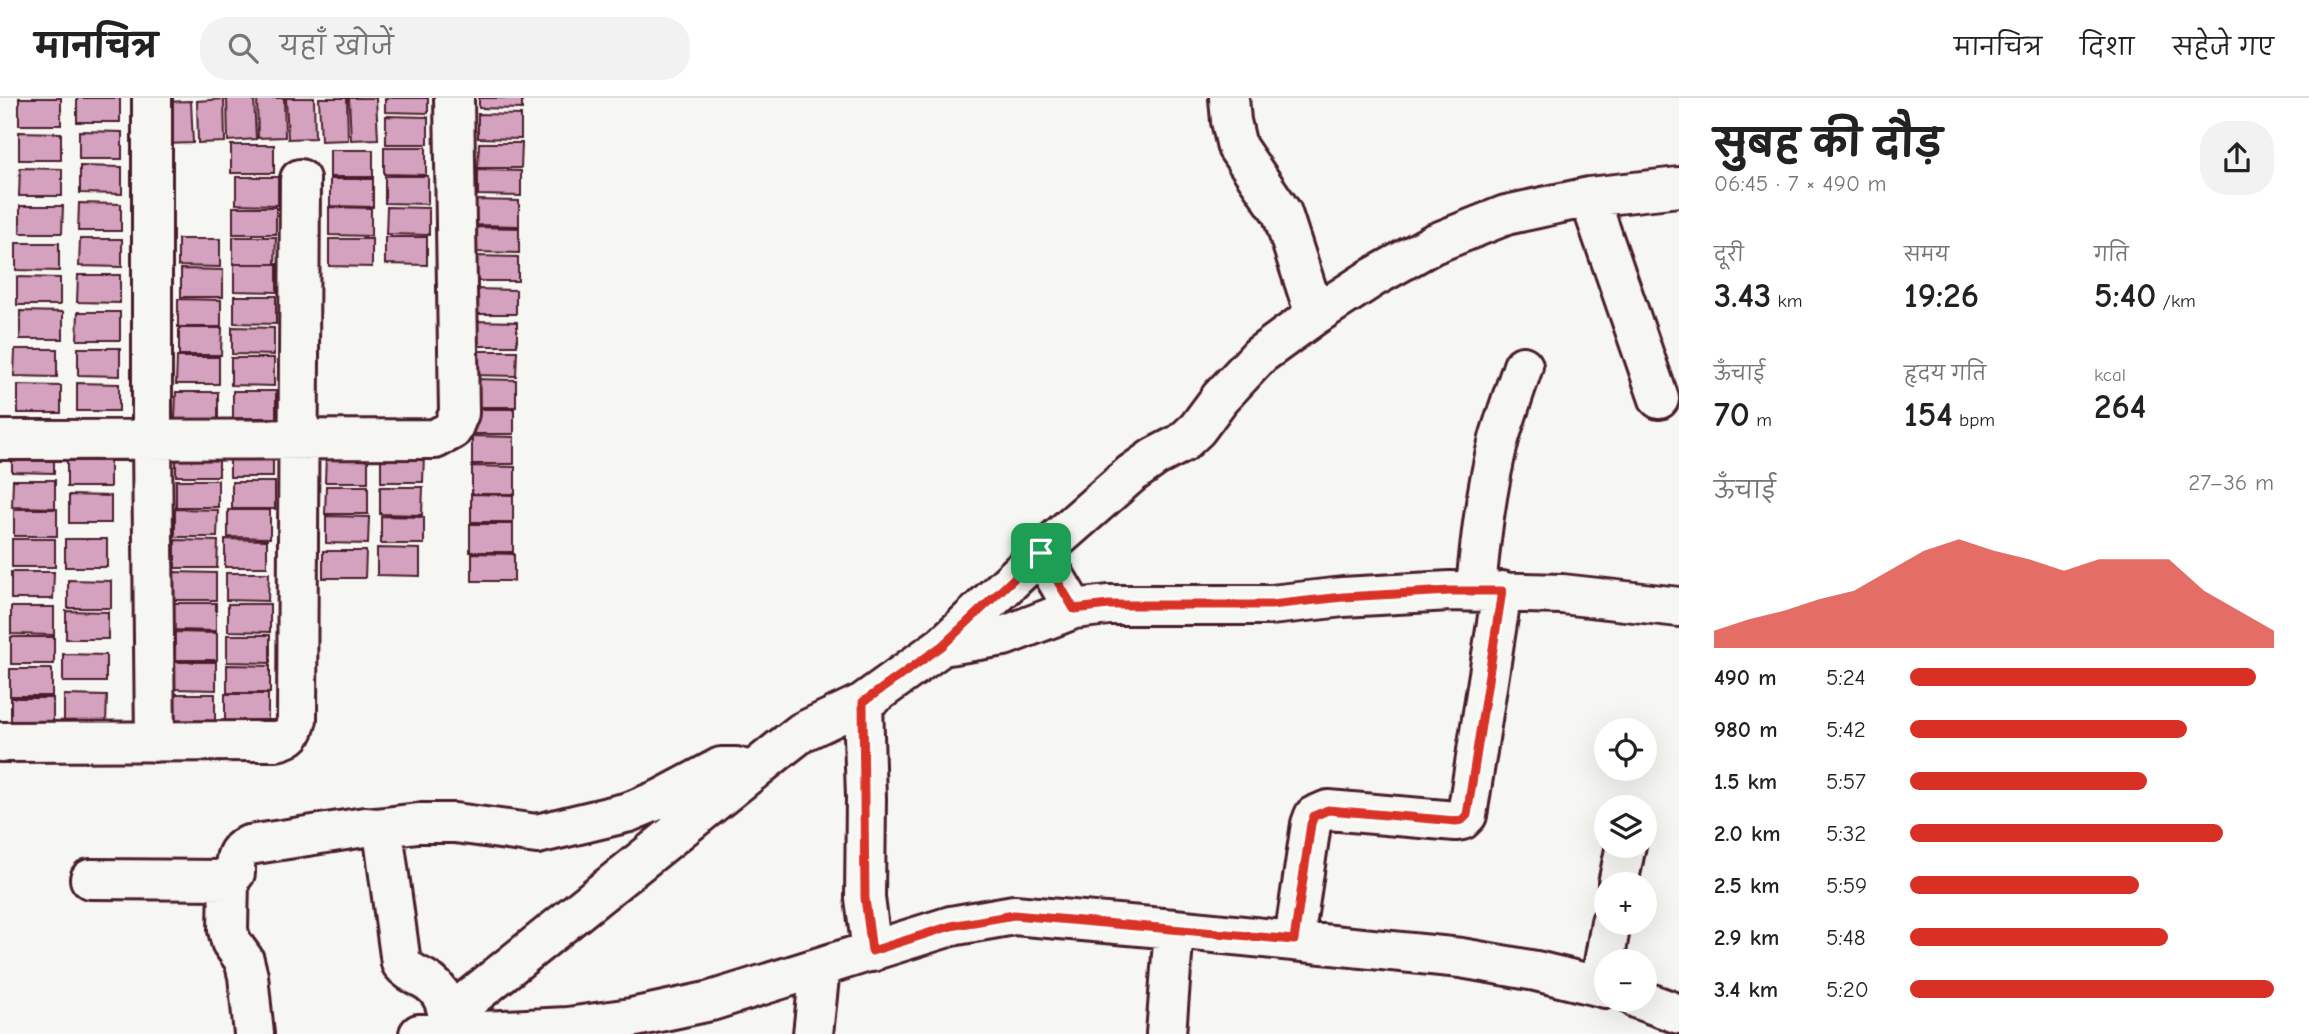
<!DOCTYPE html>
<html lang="hi">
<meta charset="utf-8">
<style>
body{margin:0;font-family:"Comic Neue","Playpen Sans Deva",sans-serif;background:#f2f2f2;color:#222;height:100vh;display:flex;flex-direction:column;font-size:26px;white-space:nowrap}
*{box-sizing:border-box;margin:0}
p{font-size:23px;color:#767676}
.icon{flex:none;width:38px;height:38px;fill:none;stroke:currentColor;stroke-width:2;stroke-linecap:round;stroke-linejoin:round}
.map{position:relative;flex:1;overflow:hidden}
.panel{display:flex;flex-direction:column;background:#fff;width:630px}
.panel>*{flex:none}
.buttons{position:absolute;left:1594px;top:620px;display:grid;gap:14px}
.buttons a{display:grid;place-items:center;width:63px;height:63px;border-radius:50%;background:#fff;box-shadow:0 7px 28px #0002;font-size:35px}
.pin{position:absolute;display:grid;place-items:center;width:60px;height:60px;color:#fff;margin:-30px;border-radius:14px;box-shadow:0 4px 10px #0006}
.round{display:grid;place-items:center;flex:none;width:74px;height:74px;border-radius:28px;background:#f2f2f2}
.summary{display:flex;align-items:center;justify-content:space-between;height:119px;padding:0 35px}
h1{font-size:38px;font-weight:700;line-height:52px}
.figures{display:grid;grid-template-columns:repeat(3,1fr);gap:10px;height:119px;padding:7px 35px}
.figures div{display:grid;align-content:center}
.figures b{font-size:35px;font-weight:700}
.figures small{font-size:19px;font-weight:400}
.figures p{font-size:19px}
.chart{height:196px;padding:14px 35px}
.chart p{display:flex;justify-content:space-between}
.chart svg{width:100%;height:126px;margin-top:7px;fill:#d93025;opacity:.7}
ul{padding:0 35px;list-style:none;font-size:23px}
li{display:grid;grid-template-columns:112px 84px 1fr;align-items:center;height:52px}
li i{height:18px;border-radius:9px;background:#d93025}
header{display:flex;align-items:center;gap:42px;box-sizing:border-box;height:98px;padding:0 35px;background:#fff;border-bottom:2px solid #e0e0e0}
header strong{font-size:33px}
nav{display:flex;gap:38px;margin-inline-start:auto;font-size:24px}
.search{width:490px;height:63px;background:#f2f2f2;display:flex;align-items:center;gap:18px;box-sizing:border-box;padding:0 24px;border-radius:28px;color:#767676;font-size:26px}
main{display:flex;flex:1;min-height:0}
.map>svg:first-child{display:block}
.building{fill:#d4a1be;stroke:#4a1f2b;stroke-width:2}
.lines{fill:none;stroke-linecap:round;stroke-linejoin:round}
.minor-casing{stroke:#4a1f2b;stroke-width:44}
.minor{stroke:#f6f6f2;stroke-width:38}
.route-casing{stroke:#fff;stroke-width:14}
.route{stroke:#d93025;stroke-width:9}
</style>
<header>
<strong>मानचित्र</strong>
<div class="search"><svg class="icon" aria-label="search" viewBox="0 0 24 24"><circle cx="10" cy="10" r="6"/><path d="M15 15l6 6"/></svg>यहाँ खोजें</div>
<nav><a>मानचित्र</a><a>दिशा</a><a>सहेजे गए</a></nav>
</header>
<main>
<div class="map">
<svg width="1679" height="936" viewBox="0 0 1679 936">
<rect width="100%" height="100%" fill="#f6f6f2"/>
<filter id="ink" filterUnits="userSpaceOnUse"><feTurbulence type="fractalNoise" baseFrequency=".0143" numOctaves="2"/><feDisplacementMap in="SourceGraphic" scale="14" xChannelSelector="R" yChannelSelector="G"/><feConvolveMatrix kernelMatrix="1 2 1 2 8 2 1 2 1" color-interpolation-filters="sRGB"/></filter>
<g filter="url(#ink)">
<!-- building -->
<path class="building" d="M19,0h42v27h-42z
M77,0h43v24h-43z
M227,0h27l2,41 -28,2z
M257,0h27l1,39 -27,1z
M286,0h28l1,40 -27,1z
M319,0h28l1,42 -27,1z
M349,0h27l2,41 -27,1z
M385,0h43v15l-43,-1z
M479,0h43v11l-43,-1z
M224,1l1,43 -27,1 -1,-42z
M191,3l2,42 -28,1 -1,-42z
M478,16l43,1v24l-43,-1z
M386,18l42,1v27h-42z
M79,33l43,1v27h-43z
M19,34l42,1v27h-42z
M479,45h43l-1,25h-43z
M231,47h43v28h-43z
M384,49h42v28l-42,-1z
M330,52h43v27h-43z
M80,68l42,1v27l-42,-1z
M20,70l42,1v27h-43z
M478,72l43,1v25l-43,-1z
M385,78h43v28l-43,-1z
M236,79h42v28l-42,-1z
M330,81h43v28l-43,-1z
M476,102l43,1v25l-43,-1z
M79,105l42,1v27h-43z
M20,108h43l-1,27h-42z
M233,109h43v27h-43z
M329,109l42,1v28l-42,-1z
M387,109l42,1v27l-43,-1z
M476,129l43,1v25l-43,-1z
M233,139h43l-1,27h-42z
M385,139h42v28l-42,-1z
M80,141h42v28l-43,-1z
M178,141h42v28l-42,-1z
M329,141h43v28l-43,-1z
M16,145h43v28l-43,-1z
M475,158l43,1v24h-44z
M234,166h43v28l-43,-1z
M181,171l42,1v27h-42z
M78,177h42v28l-43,-1z
M17,179l43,1v27h-43z
M473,191l43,1v24h-43z
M234,198h42v28l-42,-1z
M178,201l43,1v27h-43z
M20,213l43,1v27h-43z
M78,214h42v28h-43z
M474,223l43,1v24h-43z
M232,229l42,1v27l-42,-1z
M179,230h43l-1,27h-42z
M78,250h42v28l-42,-1z
M15,251h42v28l-43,-1z
M474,253h43l-1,25 -43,-1z
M177,259h42v27h-43z
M231,260h43v28l-43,-1z
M474,281l42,1v27h-42z
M77,285l42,1v27h-42z
M18,287l43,1v27h-43z
M233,293h43v27h-43z
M176,294h42v28l-43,-1z
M471,311h43v25h-43z
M472,338l42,1v27h-42z
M12,347h42v28l-42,-1z
M176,351h43v27h-43z
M230,352h43v27h-43z
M381,356l43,1 -1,27h-42z
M326,357h42v27h-43z
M67,361l43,1v27h-43z
M472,368l43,1v27h-43z
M13,382h42v28l-43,-1z
M176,382h42v27h-42z
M232,384h43v27h-43z
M326,388h42v28h-43z
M380,389h43l-1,28 -42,-1z
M471,396l42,1v27h-42z
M69,397l42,1v27h-42z
M14,411h43v27h-43z
M175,411l43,1 -1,27h-42z
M228,412h42v28l-42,-1z
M326,418l43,1 -1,27 -42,-1z
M381,418l43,1v27h-43z
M470,426h43v28h-43z
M12,441h43v28h-43z
M65,441h42v28h-42z
M225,441l42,1v27h-42z
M175,442l43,1 -1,27h-42z
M377,450l43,1v27l-43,-1z
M323,453h43l-1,27h-42z
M472,455l42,1v27h-42z
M11,474h43l-1,27h-42z
M174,474l42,1v27h-42z
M226,475h43l-1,28 -42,-1z
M68,482l43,1v27h-43z
M173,505h43v28l-43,-1z
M228,506h42v28l-42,-1z
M11,509h43v28l-43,-1z
M66,513l42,1v27h-42z
M174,534l43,1v27h-43z
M227,537h43v28l-43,-1z
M11,539h43v27h-43z
M63,556l43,1v27h-43z
M173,564h43v28l-43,-1z
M227,567l43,1v27h-43z
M10,571h42v27h-42z
M173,596h42v27h-42z
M225,596h43v28l-43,-1z
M64,597l43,1 -1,27h-42z
M11,600h42v28l-42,-1z"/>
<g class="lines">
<defs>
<path id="minor" d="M152,0v342l3,302
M1229,0l2,23 6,26 45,66 33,102
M1589,99l70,202
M0,342l435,-1 17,-9 7,-17 -5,-315
M1041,455l33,56
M1476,493c4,-52 10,-101 23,-152 7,-24 16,-49 24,-73
M942,548l62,-10 70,-27 35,-4h162l72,-8 107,-6 112,3 117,13
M863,605l3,95 -1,100 7,54
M0,644l276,-1c15,-3 18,-8 21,-22l3,-540
M376,730l42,-5h37l82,11 92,-22 34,-14 58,-31h15l16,5
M90,781l139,1 6,-7c0,-13 0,-22 14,-28l116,-18 11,1 8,10 17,125c7,9 14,11 23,16 22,12 23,31 27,54
M229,782l-1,50 3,12 13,18 4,16 6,58
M1618,786l8,-39
M1294,842l17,-116 3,-8 14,-6 128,11 6,-1 5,-5 35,-224
M1600,888l11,-64
M1638,901l41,15
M448,918l331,-266 23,-18 61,-29 79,-57 99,-93 90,-79 24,-17 27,-14 15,-14 23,-31 40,-43 55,-40 57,-37 61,-34 73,-29 83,-18 90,-10
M419,936l149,-7 63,-9 80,-17 240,-75 63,-11 160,14 287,29 75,13 70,17
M813,936l7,-66
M1166,936l8,-105"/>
</defs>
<!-- minor casing -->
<use href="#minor" class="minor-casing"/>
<!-- minor -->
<use href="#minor" class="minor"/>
</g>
</g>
<g class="lines" filter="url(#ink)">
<defs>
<path id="route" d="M1041,455l33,56 35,-4h162l72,-8 107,-6h52l-35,224 -5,5 -6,1 -128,-11 -14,6 -3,8 -17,116 -280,-25 -63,11 -79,25 -7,-53 -2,-196 79,-56z"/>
</defs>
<!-- route casing -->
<use href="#route" class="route-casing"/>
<!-- route -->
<use href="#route" class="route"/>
</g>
</svg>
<div class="buttons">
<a><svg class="icon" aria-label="locate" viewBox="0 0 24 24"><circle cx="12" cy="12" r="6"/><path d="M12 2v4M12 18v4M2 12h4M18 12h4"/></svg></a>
<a><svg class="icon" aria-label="layers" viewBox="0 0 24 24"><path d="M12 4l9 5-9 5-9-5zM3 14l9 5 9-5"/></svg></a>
<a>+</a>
<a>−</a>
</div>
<div class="pin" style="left:1041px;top:455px;background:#1e9e55"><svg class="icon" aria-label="arrive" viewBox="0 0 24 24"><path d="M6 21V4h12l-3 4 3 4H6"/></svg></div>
</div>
<section class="panel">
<div class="summary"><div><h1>सुबह की दौड़</h1><p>06:45 · 7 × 490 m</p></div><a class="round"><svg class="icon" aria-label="share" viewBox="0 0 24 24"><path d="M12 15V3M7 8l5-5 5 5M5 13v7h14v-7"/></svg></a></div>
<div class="figures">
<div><p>दूरी</p><b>3.43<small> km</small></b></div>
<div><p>समय</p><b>19:26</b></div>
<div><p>गति</p><b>5:40<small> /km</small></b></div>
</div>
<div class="figures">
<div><p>ऊँचाई</p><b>70<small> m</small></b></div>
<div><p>हृदय गति</p><b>154<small> bpm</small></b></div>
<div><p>kcal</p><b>264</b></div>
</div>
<div class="chart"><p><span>ऊँचाई</span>27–36 m</p>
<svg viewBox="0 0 160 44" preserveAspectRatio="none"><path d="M0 44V38L10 34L20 31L30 27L40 24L50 17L60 10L70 6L80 10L90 13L100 17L110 13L120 13L130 13L140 24L150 31L160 38V44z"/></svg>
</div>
<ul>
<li><b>490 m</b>5:24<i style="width:95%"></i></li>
<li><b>980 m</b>5:42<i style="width:76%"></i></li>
<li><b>1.5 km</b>5:57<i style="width:65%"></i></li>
<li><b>2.0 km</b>5:32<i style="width:86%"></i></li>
<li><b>2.5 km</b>5:59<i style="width:63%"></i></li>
<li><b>2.9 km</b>5:48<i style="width:71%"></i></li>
<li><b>3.4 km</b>5:20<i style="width:100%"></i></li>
</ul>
</section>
</main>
